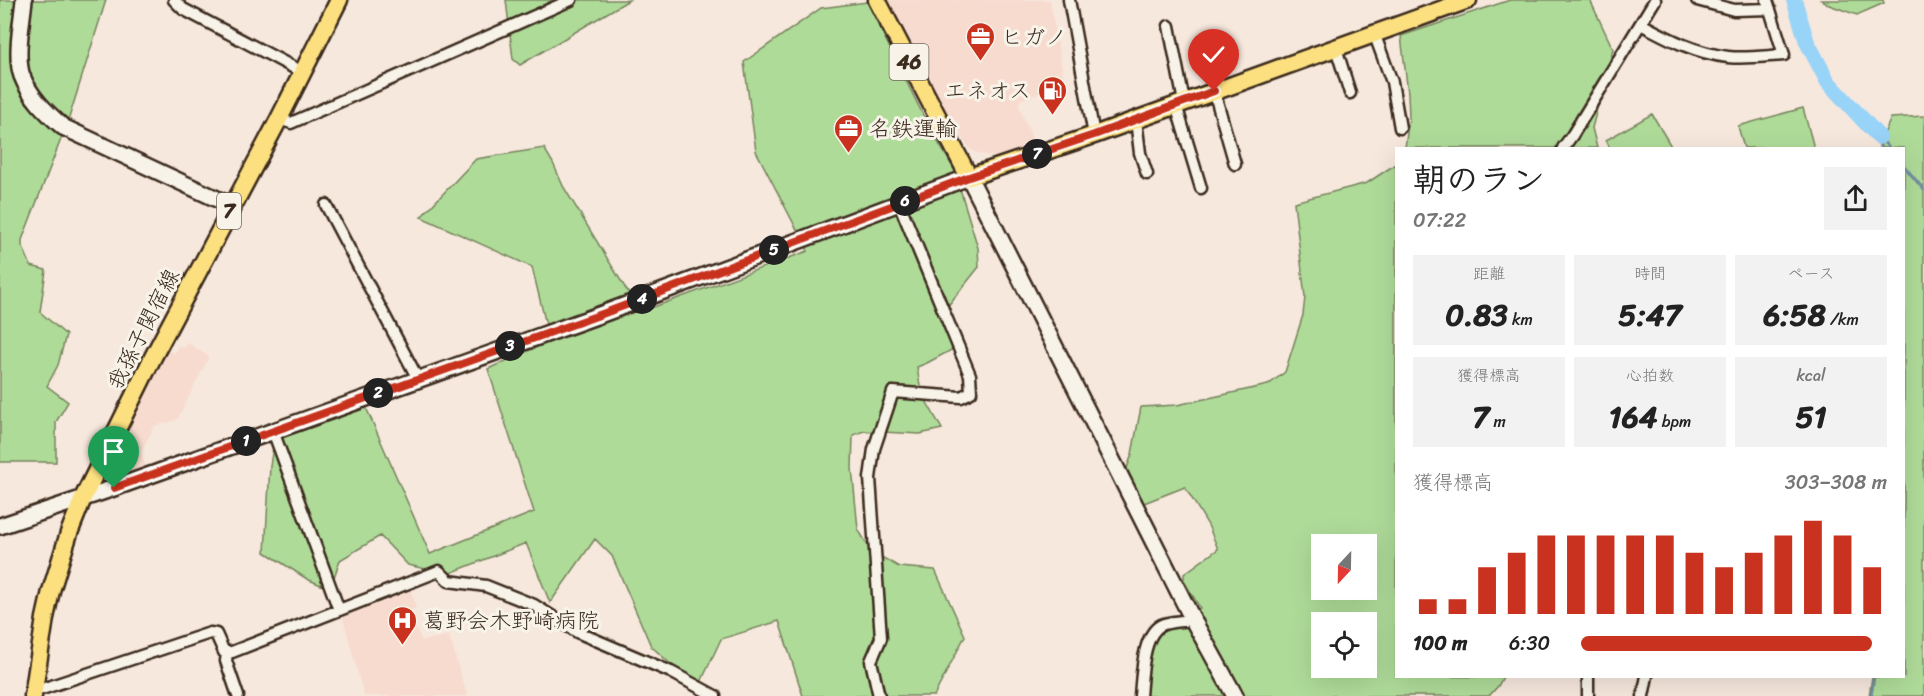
<!DOCTYPE html>
<html lang="ja">
<meta charset="utf-8">
<style>
body{margin:0;font-family:Sriracha,"Klee One",sans-serif;background:#f2f2f2;color:#222;height:100vh;display:flex;flex-direction:column;font-size:22px;white-space:nowrap}
*{box-sizing:border-box;margin:0}
p{font-size:20px;color:#767676}
.icon{flex:none;width:33px;height:33px;fill:none;stroke:currentColor;stroke-width:2;stroke-linecap:round;stroke-linejoin:round}
.map{position:relative;flex:1;overflow:hidden}
.sheet{position:absolute;left:1395px;top:147px;width:510px;height:531px;display:flex;flex-direction:column;background:#fff;border-radius:0px;box-shadow:0 6px 24px #0002}
.sheet>*{flex:none}
.needle{width:39px;rotate:202deg}
.fabs{position:absolute;left:1311px;top:534px;display:grid;gap:12px}
.fabs a{display:grid;place-items:center;width:66px;height:66px;border-radius:0px;background:#fff;box-shadow:0 6px 24px #0002;font-size:30px}
.pin{position:absolute;display:grid;place-items:center;width:51px;height:51px;color:#fff;margin:-62px -26px;border-radius:50% 50% 50% 0;rotate:-45deg;box-shadow:0 0 6px #0007}
.pin .icon{rotate:45deg}
.km{position:absolute;width:30px;height:30px;margin:-15px;border-radius:50%;background:#222;color:#fff;font-size:16px;line-height:30px;text-align:center}
.round{display:grid;place-items:center;flex:none;width:63px;height:63px;border-radius:0px;background:#f2f2f2}
.head{display:flex;align-items:center;justify-content:space-between;height:102px;padding:0 18px}
h1{font-size:33px;font-weight:700;line-height:45px}
.stats{display:grid;grid-template-columns:repeat(3,1fr);gap:9px;height:102px;padding:6px 18px}
.stats div{display:grid;align-content:center;border-radius:0px;background:#f2f2f2;text-align:center}
.stats b{font-size:30px;font-weight:700}
.stats small{font-size:16px;font-weight:400}
.stats p{font-size:16px}
.chart{height:168px;padding:12px 18px}
.chart p{display:flex;justify-content:space-between}
.chart svg{width:100%;height:108px;margin-top:6px;stroke:#c8321e;stroke-width:6}
ul{padding:0 18px;list-style:none;font-size:20px}
li{display:grid;grid-template-columns:96px 72px 1fr;align-items:center;height:45px}
li i{height:15px;border-radius:8px;background:#c8321e}
.map>svg:first-child{display:block}
.built{fill:#f7dbcf}
.green{fill:#afdb99;stroke:#75825c;stroke-width:1.5;fill-rule:evenodd}
.lines{fill:none;stroke-linecap:round;stroke-linejoin:round}
.stream{stroke:#738fa1;stroke-width:3}
.river{stroke:#98d3f8;stroke-width:16}
.street-casing{stroke:#3b2a1e;stroke-width:15}
.secondary-casing{stroke:#3b2a1e;stroke-width:20}
.primary-casing{stroke:#3b2a1e;stroke-width:21}
.street{stroke:#f7f3e8;stroke-width:10}
.secondary{stroke:#f7f3e8;stroke-width:15}
.primary{stroke:#fce080;stroke-width:16}
.route-casing{stroke:#fff;stroke-width:12}
.route{stroke:#c8321e;stroke-width:8}
.labels{text-anchor:middle;dominant-baseline:central;stroke-width:6;stroke-linejoin:round;paint-order:stroke}
.shield{fill:#f7f3e8;stroke:#73665b;stroke-width:1.5}
.shield-label{font-size:21px;font-weight:bold;fill:#3b2a1e}
.poi-label{font-size:22px;fill:#3b2a1e;stroke:#f7f3e8;text-anchor:start}
.street-label{font-size:22px;fill:#3b2a1e;stroke:#f7f3e8}
</style>
<div class="map">
<svg width="1924" height="696" viewBox="0 0 1924 696">
<rect width="100%" height="100%" fill="#f7e8dd"/>
<filter id="ink" filterUnits="userSpaceOnUse"><feTurbulence type="fractalNoise" baseFrequency=".0167" numOctaves="2"/><feDisplacementMap in="SourceGraphic" scale="12" xChannelSelector="R" yChannelSelector="G"/><feConvolveMatrix kernelMatrix="1 2 1 2 8 2 1 2 1" color-interpolation-filters="sRGB"/></filter>
<g filter="url(#ink)">
<!-- built -->
<path class="built" d="M883,0h167l15,86 -45,14 -1,6 17,42 -42,9 -17,-4 -7,-4 -25,-34z
M187,342l22,15 -32,63 -23,6 -13,27 6,17 -32,10 -9,-8 61,-122 8,3 3,-8 6,3z
M410,587l6,21 -5,2 4,16 7,15 27,-6 14,48 5,13h-104l-22,-82z"/>
<!-- green -->
<path class="green" d="M0,0h106l-38,121 -46,119v5l9,21 15,4 -6,42 26,23 -8,30 -11,21 21,16 -12,20v40h-56z
M506,0h123l-109,65 -7,-6z
M1510,0h80l23,49 -21,79 5,20h-192l4,-30 -1,-25 -7,-57z
M1821,0h62l1,3 -27,12 -28,-10z
M867,2l62,125 25,42 24,79 1,19 -36,45 14,35 -30,16 -10,4 4,25 21,37 -22,5 -56,-3 -11,4 -1,33 6,61 13,22 28,16 36,3 30,66 -31,60h-131l-24,-75 -58,18 -20,43 -25,-13 -25,-23 -39,-90 -17,-17 -45,64 -24,-60 -78,31 -40,-9 -28,-29 -40,24 -10,29 -23,-10 -42,-27 5,-86 4,-26 91,-35 65,149 104,-42 -46,-143 62,-28 -18,-74 -111,-50 55,-58 68,-11 9,15 10,23 77,126 168,-61 -52,-100 -12,-89 77,-54z
M1803,108l11,40h-70l-6,-22z
M1652,114l20,34h-62l-4,-8z
M1924,116v580h-55l3,-19 32,-1v-528h-23v-7l10,-23z
M1396,164v512l107,1 -5,9 -9,10h-346l7,-53 14,-16 36,-19 -16,-27v-7l34,-25 -10,-24 -23,-38 -41,16 -18,-32 6,-17 9,-47 36,-2 91,-20 17,-13 18,-57 2,-18 -11,-95 73,-19zM1322,544h44v46h-44zM1322,622h44v46h-44z"/>
<g class="lines">
<!-- stream -->
<path class="stream" d="M1879,137l10,11
M1879,138l1,10
M1904,166l20,24
M1871,696l3,-20"/>
<!-- river -->
<path class="river" d="M1794,0l13,42 21,40 51,55"/>
<defs>
<path id="street" d="M174,0l9,9 119,63
M1069,0l25,135
M1697,0l37,10 36,-1
M1641,24c28,15 54,29 87,33 18,2 38,-1 56,-2l-17,-55
M1169,26l15,76
M1374,33l18,49 8,46
M1336,48l14,45
M1214,91l21,73
M1176,105l25,83
M279,119l12,4 280,-123
M1136,120l4,33 7,21
M1563,148l10,-14 82,-134
M326,205l92,174
M273,431l66,179
M227,653l-1,8 12,35
M34,689l11,-1 165,-55 6,1 8,18h8l207,-81 10,10 37,5 48,19 43,27 94,40 44,24
M879,696l-8,-35 10,-23 -11,-160 4,-29 19,-57 68,5 10,-5 -1,-17 -71,-172
M1140,696c2,-20 2,-65 24,-72 9,-3 20,-3 29,-4
M1588,696v-20
M1643,696l4,-20"/>
<path id="secondary" d="M24,0c-2,20 -9,57 -2,76 8,21 24,36 41,51l169,79
M0,526l114,-38 488,-174 367,-137 224,443 42,76"/>
<path id="primary" d="M877,0l92,177 125,-42 374,-135
M33,696l12,-78 6,-27 18,-58 14,-35 70,-141 126,-238 60,-119"/>
</defs>
<!-- street casing -->
<use href="#street" class="street-casing"/>
<!-- secondary casing -->
<use href="#secondary" class="secondary-casing"/>
<!-- primary casing -->
<use href="#primary" class="primary-casing"/>
<!-- street -->
<use href="#street" class="street"/>
<!-- secondary -->
<use href="#secondary" class="secondary"/>
<!-- primary -->
<use href="#primary" class="primary"/>
</g>
</g>
<g class="lines" filter="url(#ink)">
<defs>
<path id="route" d="M114,488l488,-174 367,-137 125,-42 120,-44"/>
</defs>
<!-- route casing -->
<use href="#route" class="route-casing"/>
<!-- route -->
<use href="#route" class="route"/>
</g>
<!-- icons -->
<defs>
<symbol id="office-pin" viewBox="-11 -11 22 30"><path d="M0 17L-7.5 6A9.5 9.5 0 1 1 7.5 6Z" fill="#c8321e" stroke="#f7f3e8"/><path d="M-6-3h4V-5.5h4V-3h4V5H-6ZM-1-4.5V-3h2v-1.5ZM-6 0V1H6V0Z" fill="#fff"/></symbol>
<symbol id="fuel-pin" viewBox="-11 -11 22 30"><path d="M0 17L-7.5 6A9.5 9.5 0 1 1 7.5 6Z" fill="#c8321e" stroke="#f7f3e8"/><path d="M-5.5-6h7V0h2V4h1.3V-2.5L3-4.5l.8-.8L6-3V5H2.5V1h-1V6h-7ZM-4.2-4.7v3.2H.2V-4.7Z" fill="#fff"/></symbol>
<symbol id="hospital-pin" viewBox="-11 -11 22 30"><path d="M0 17L-7.5 6A9.5 9.5 0 1 1 7.5 6Z" fill="#c8321e" stroke="#f7f3e8"/><path d="M-5-5h3v3.5h4V-5h3V5h-3V1.5h-4V5h-3Z" fill="#fff"/></symbol>
</defs>
<g fill-rule="evenodd">
<use href="#office-pin" x="964" y="20" width="33" height="45"/>
<use href="#fuel-pin" x="1036" y="74" width="33" height="45"/>
<use href="#office-pin" x="832" y="112" width="33" height="45"/>
<use href="#hospital-pin" x="386" y="604" width="33" height="45"/>
</g>
<g class="labels">
<!-- shield labels -->
<g class="shield">
<rect x="889.5" y="44" width="39" height="36" rx="4.5"/>
<rect x="217" y="193" width="24" height="36" rx="4.5"/>
</g>
<g class="shield-label">
<text x="909" y="62">46</text>
<text x="229" y="211">7</text>
</g>
<!-- poi labels -->
<g class="poi-label">
<text x="1001" y="36">ヒガノ</text>
<text x="1031" y="90" text-anchor="end">エネオス</text>
<text x="869" y="128">名鉄運輸</text>
<text x="423" y="620">葛野会木野崎病院</text>
</g>
<!-- street labels -->
<g class="street-label">
<text transform="translate(143 329) rotate(-63)">我孫子関宿線</text>
</g>
</g>
</svg>
<div class="fabs">
<a><svg class="needle" viewBox="-14 -14 28 28"><path d="M0-13l5 13h-10z" fill="#e53935"/><path d="M0 13l5-13h-10z" fill="#767676"/></svg></a>
<a><svg class="icon" aria-label="locate" viewBox="0 0 24 24"><circle cx="12" cy="12" r="6"/><path d="M12 2v4M12 18v4M2 12h4M18 12h4"/></svg></a>
</div>
<div class="pin" style="left:114px;top:488px;background:#1e9e55"><svg class="icon" aria-label="arrive" viewBox="0 0 24 24"><path d="M6 21V4h12l-3 4 3 4H6"/></svg></div>
<div class="pin" style="left:1214px;top:91px;background:#d93025"><svg class="icon" aria-label="check" viewBox="0 0 24 24"><path d="M5 12l5 5 9-10"/></svg></div>
<b class="km" style="left:246px;top:441px">1</b>
<b class="km" style="left:378px;top:393px">2</b>
<b class="km" style="left:510px;top:346px">3</b>
<b class="km" style="left:642px;top:299px">4</b>
<b class="km" style="left:774px;top:250px">5</b>
<b class="km" style="left:905px;top:201px">6</b>
<b class="km" style="left:1037px;top:154px">7</b>
<section class="sheet">
<div class="head"><div><h1>朝のラン</h1><p>07:22</p></div><a class="round"><svg class="icon" aria-label="share" viewBox="0 0 24 24"><path d="M12 15V3M7 8l5-5 5 5M5 13v7h14v-7"/></svg></a></div>
<div class="stats">
<div><p>距離</p><b>0.83<small> km</small></b></div>
<div><p>時間</p><b>5:47</b></div>
<div><p>ペース</p><b>6:58<small> /km</small></b></div>
</div>
<div class="stats">
<div><p>獲得標高</p><b>7<small> m</small></b></div>
<div><p>心拍数</p><b>164<small> bpm</small></b></div>
<div><p>kcal</p><b>51</b></div>
</div>
<div class="chart"><p><span>獲得標高</span>303–308 m</p>
<svg viewBox="0 0 160 44" preserveAspectRatio="none"><path d="M5 44V38M15 44V38M25 44V25M35 44V19M45 44V12M55 44V12M65 44V12M75 44V12M85 44V12M95 44V19M105 44V25M115 44V19M125 44V12M135 44V6M145 44V12M155 44V25"/></svg>
</div>
<ul>
<li><b>100 m</b>6:30<i style="width:95%"></i></li>
</ul>
</section>
</div>
